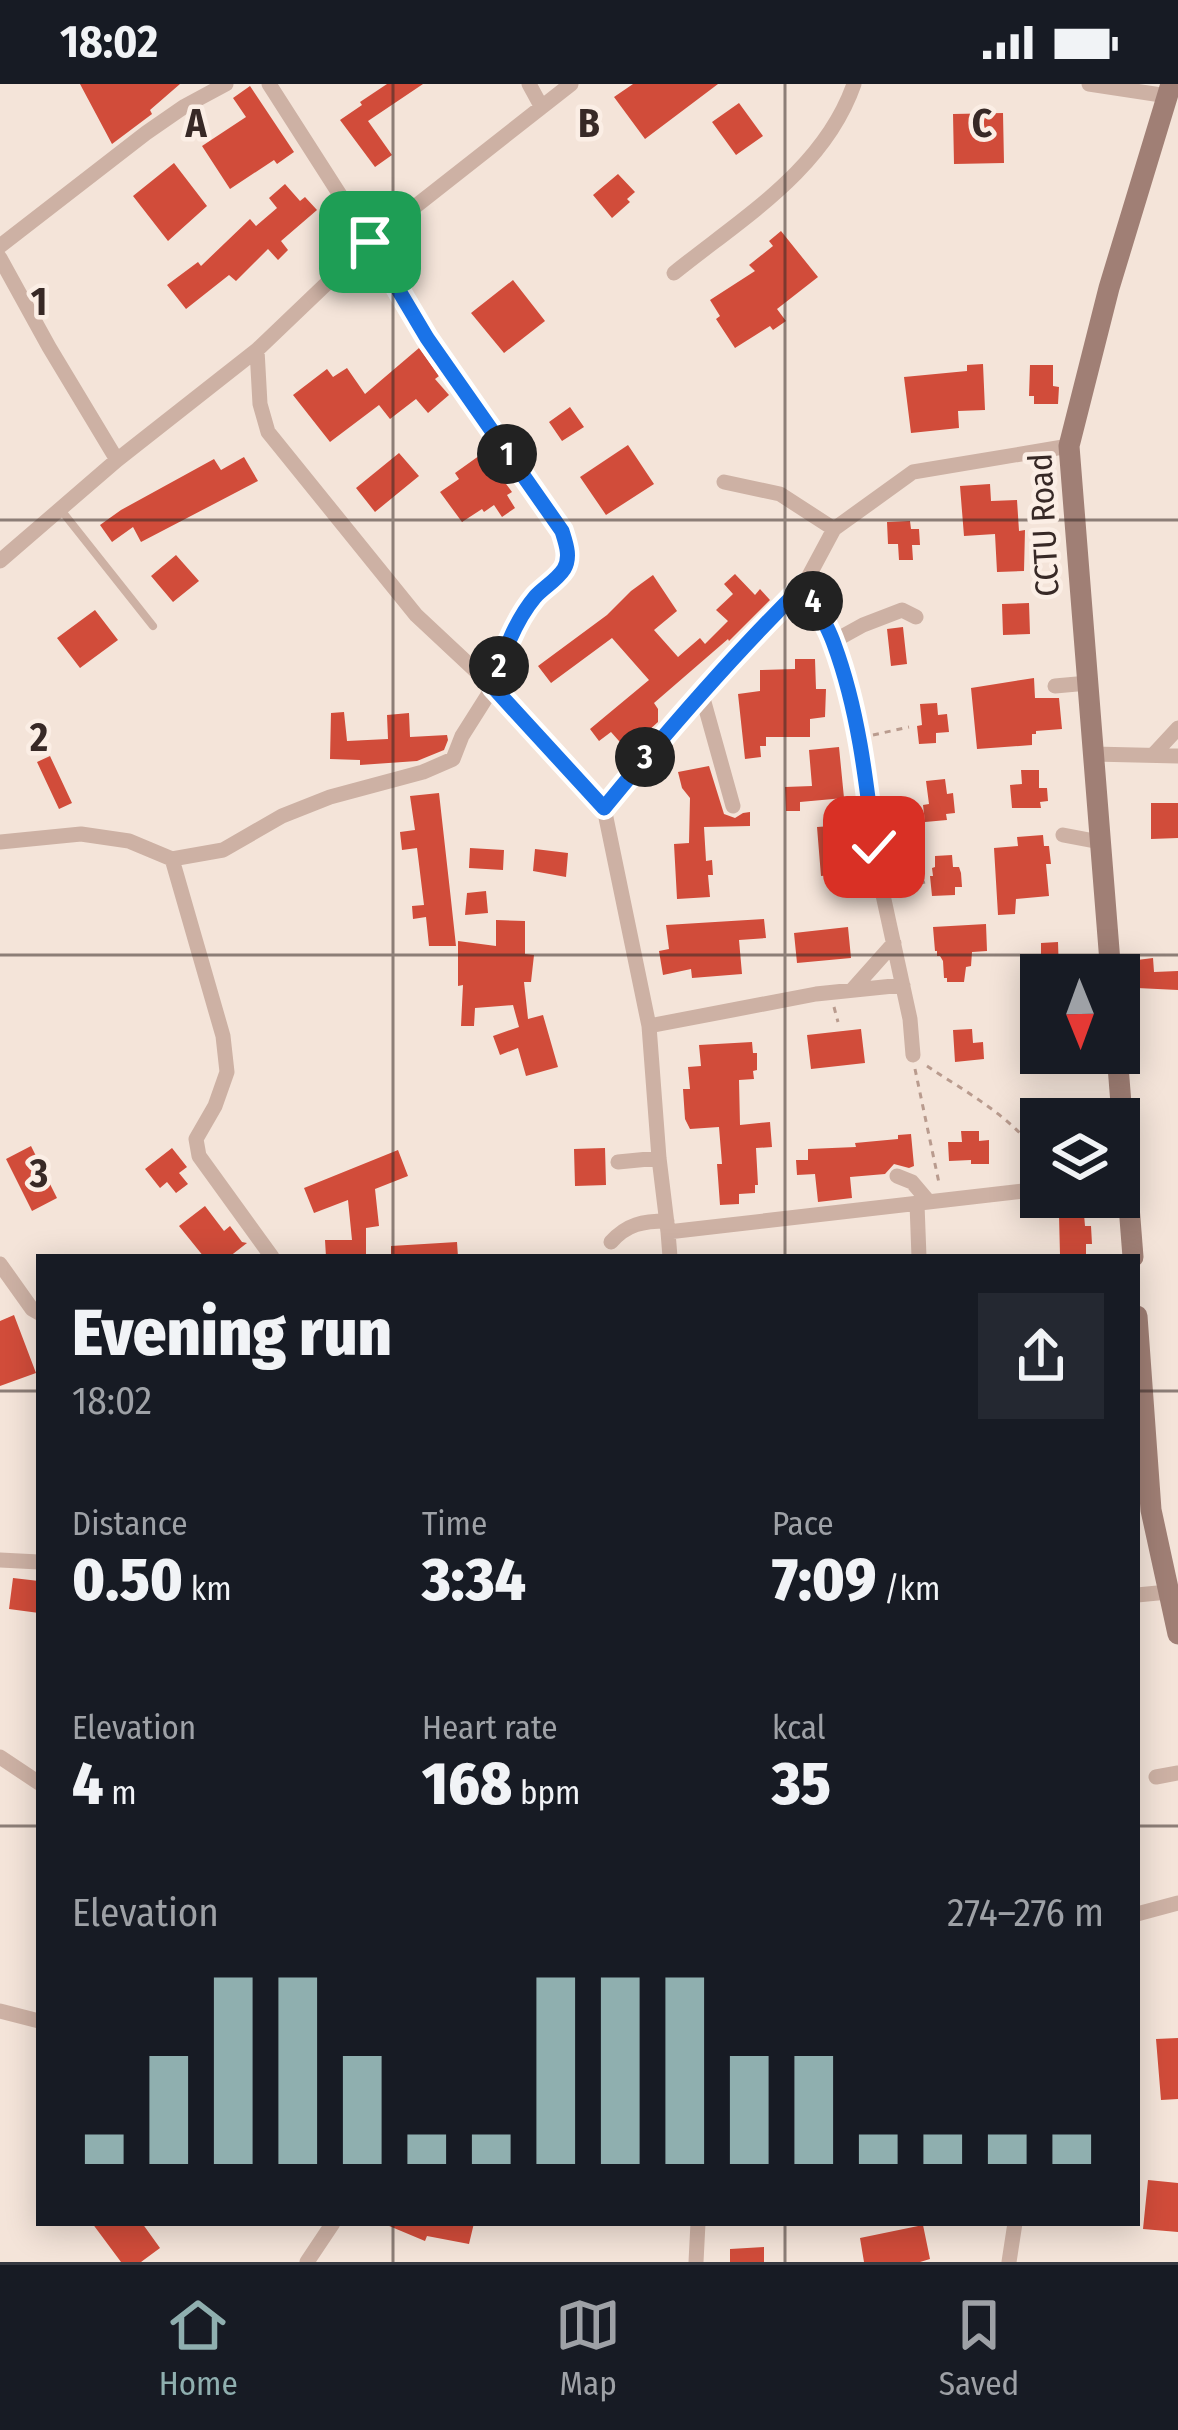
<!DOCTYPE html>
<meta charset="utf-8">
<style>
body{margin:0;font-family:"Fira Sans Condensed",sans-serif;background:#242831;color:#f1f3f6;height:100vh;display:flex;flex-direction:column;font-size:45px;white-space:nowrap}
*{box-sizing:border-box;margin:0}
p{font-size:39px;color:#9ea1a6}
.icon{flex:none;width:66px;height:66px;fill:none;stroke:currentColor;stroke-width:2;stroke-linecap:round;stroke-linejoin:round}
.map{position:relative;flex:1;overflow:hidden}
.panel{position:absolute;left:36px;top:1170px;width:1104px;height:972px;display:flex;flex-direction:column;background:#171b24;border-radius:0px;box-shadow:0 6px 30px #0003}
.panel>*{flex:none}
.needle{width:78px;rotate:179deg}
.buttons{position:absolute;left:1020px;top:870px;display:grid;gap:24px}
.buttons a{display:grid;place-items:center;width:120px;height:120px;border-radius:0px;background:#171b24;box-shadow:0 6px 30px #0003;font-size:60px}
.pin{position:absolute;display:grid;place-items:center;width:102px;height:102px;color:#fff;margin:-51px;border-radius:24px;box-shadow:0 6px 18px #0006}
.km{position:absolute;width:60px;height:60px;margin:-30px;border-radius:50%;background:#222;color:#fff;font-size:33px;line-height:60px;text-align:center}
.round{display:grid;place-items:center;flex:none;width:126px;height:126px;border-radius:0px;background:#242831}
.summary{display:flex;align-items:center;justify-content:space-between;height:204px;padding:0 36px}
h1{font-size:66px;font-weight:800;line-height:90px}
.metrics{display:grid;grid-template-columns:repeat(3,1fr);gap:18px;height:204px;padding:12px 36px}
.metrics div{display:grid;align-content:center}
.metrics b{font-size:60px;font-weight:800}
.metrics small{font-size:33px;font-weight:400}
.metrics p{font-size:33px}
.chart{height:336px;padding:24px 36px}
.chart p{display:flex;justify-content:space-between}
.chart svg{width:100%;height:216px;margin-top:12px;stroke:#8fafaf;stroke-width:6}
.status{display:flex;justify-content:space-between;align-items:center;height:84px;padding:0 60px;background:#171b24;direction:ltr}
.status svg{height:33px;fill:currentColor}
.tab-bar{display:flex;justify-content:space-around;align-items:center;height:168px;border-top:3px solid #363941;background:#171b24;font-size:33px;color:#9ea1a6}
.tab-bar a{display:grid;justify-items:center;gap:6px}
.tab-bar .on{color:#8fafaf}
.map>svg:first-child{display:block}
.building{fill:#d14c3a}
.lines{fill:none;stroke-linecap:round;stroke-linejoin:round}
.path{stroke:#b99b8e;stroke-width:3;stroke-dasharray:6 6;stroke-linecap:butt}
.lane{stroke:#cdb1a4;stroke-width:8}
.street{stroke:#cdb1a4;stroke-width:15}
.secondary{stroke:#a07f75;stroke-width:21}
.route-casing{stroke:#fff;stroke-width:24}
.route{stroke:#1a73e8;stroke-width:15}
.grid{fill:none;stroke:#372926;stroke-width:3;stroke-opacity:0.55}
.labels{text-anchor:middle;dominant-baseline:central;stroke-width:9;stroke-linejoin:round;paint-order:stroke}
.street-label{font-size:33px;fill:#372926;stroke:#fbeee5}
.grid-label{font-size:39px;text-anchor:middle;font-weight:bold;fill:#372926;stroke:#fbeee5;stroke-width:9;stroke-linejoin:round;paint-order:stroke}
</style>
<div class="status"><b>18:02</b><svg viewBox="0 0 49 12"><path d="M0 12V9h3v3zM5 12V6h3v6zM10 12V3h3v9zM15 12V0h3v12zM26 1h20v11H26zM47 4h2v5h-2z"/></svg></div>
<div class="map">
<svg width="1178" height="2178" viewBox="0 0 1178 2178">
<rect width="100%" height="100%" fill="#f4e4d9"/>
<!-- building -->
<path class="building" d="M80,0h100l-30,26 2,4 -40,30z
M387,0h36l-55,37 24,34 -17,12 -35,-47 22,-15 -2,-3z
M633,0h85l-73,55 -31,-42z
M250,2l44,66 -17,12 -3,-4 -44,29 -28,-43 44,-29 -13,-19z
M739,19l24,33 -27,19 -24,-33z
M1003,29l1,50 -50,1 -1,-50z
M174,79l33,43 -39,35 -35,-45z
M618,90l17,18 -8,7 3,3 -18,16 -19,-23z
M285,100l15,17 5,-4 12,13 -36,31 7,9 -10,10 -10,-11 -32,32 -7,-6 -43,34 -19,-24 31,-23 3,4 49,-47 6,7 21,-18 -8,-10z
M781,147l37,46 -41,32 9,12 -13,9 -3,-4 -35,22 -19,-29 4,-3 -10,-16 45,-29 -6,-6 24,-19 -4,-5z
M513,196l32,41 -41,32 -33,-40z
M419,264l20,28 -4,3 14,16 -21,18 -12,-14 -26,20 -11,-14 -49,37 -37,-47 34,-26 6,8 14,-9 18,26z
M983,280l2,46 -27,1 1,17 -48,5 -7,-56 63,-6v-6z
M1030,281h23v21l6,1 -1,17h-24v-8h-5z
M570,323l14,20 -22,14 -13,-19z
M628,361l26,39 -48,31 -26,-38z
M399,369l20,23 -44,36 -19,-24z
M483,369l29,39 -5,3 8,13 -13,9 -8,-12 -10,7 -2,-3 -20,13 -22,-30 19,-13 -4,-6z
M244,373l14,24 -117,61 -8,-15 -21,15 -12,-17 21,-15 93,-51 7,11z
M990,400l1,17 26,-1 2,31 6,-1 -1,41 -27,1 -2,-38 -31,2 -4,-50z
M910,437l1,8h8l1,16h-8l1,15h-14l-1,-16h-10l-1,-22z
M176,471l23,26 -26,21 -22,-26z
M735,490l20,21 5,-6 10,11 -41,41 -1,-2 -74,64 4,6v13l-31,28 -16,-18 -12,9 -9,-12 59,-49 -37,-42 -61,45 -13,-17 69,-51 24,-24 22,-16 24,36 -23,19 24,27 22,-19 5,6 23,-23 -12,-11 17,-16 -9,-10z
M1029,519l1,31 -27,1 -1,-31z
M95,526l23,30 -38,28 -23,-30z
M903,543l4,37 -16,2 -4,-37z
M795,575h20l1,30h10l-1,28 -15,2v18h-44v9h-6l1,11 -16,2 -7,-65 22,-3v-21l35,-1z
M1034,594l1,20h24l3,31 -26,2v3h-4v11l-55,4 -6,-61z
M937,619l1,12 9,-1 2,18 -13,1v10l-17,1 -2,-18 5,-1 -2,-21z
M344,628l3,29 41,-2 -1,-24 22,-2 1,24 37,-2 1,5 -4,10 -27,11 -57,4v-5l-30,-1 1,-46z
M839,663l5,51 -44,4v9h-14l-1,-24 27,-1 -3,-36z
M50,672l22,47 -13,6 -22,-47z
M709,682l15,48 11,4 8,-5 7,-1v14l-46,1 2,34 6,-1 1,15h-5l2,22 -33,2 -3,-55 15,-1 1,-45 -8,-10 -4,-16z
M1021,686h18v18h8l1,13 -8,1 1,6h-29l-2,-23 12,-1z
M945,695l2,15 6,-1 2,20 -9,1 1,6 -22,2 -2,-17 6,-1 -3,-23z
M439,709l12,107 5,46h-27l-3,-29 -13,2 -1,-13 12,-1 -7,-57 -15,2 -2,-18 15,-2 -5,-34z
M1151,719h27v35l-27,1z
M847,741l4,48 -30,3 -4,-49z
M1043,751l1,11h5l2,18h-5l3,32 -33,3 -1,15 -17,1 -4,-67 24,-2 -1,-9z
M470,764l34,2 -1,20 -34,-2z
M535,765l33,4 -2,24 -33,-6z
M952,771l1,12h6l2,6 1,14h-7v8l-23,1 -2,-20h3l-1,-8 3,-1v-11z
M486,807l2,22 -23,2 2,-22z
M764,835l2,19 -27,2 3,34 -50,4 -1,-9 -28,6 -4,-24 10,-2 -3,-24z
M496,836l29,1v33l9,1 -3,27h-7l4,37 15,-4 15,52 -32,9 -8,-28 -18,7 -7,-19 26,-9 -6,-22 -38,3 -1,18h-13l2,-41 -5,1v-45l38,5z
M986,840l1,27 -15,1 -1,14 -5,1 -2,15h-17v-4h-3l-1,-17 -3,-5h-3v-5h-2l-2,-24z
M848,843l3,31 -54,5 -3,-30z
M1058,858l1,33h-25v-16h7v-16z
M1153,874l1,14 24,-1v19l-41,-2v-28z
M861,945l4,34 -54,6 -4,-34z
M972,945l1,14 10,-1 1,17 -29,3 -2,-32z
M752,958l1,11h4v17l-4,1 1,8 -15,1 1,45 30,-3 2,25 -16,1 2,37h-3v8l-16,1v10l-19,1 -3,-41h5l-3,-37 -29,2 -5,-10 -2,-30h7l-2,-22 13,-1 -2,-21z
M961,1047h18v10l10,-1v24h-18v-4l-22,1 -1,-19h14z
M911,1050l3,32 -5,2 -15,-4 -9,10 -35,3 2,21 -34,4 -3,-28 -18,1 -1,-15h12v-11l48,-2 -1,-4 43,-4v-4z
M31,1062l26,52 -25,13 -26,-52z
M172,1064l15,19 -8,6 9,11 -12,9 -9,-11 -7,6 -15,-19z
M605,1064l1,37 -31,1 -1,-37z
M398,1066l10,26 -33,13 4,37 -13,2v29h-40l-1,-17h27l-4,-40 -34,13 -10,-25z
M205,1122l19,25 6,-5 12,16 5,1 -18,14h-25l-25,-31z
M1084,1130l1,12h6l1,18h-6v13l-26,-2 -1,-40z
M457,1158l1,15h-67v-11z
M14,1231l22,58 -36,13v-65z
M13,1494l26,3v32l-30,-4z
M1178,1954v61l-17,1 -5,-61z
M1148,2096l30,3v49l-35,-3z
M92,2139h50l18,25 -19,14h-20z
M382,2139h92l-5,21 -42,-8 -2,5z
M923,2141l7,34 -10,3h-56l-4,-24z
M764,2163v15h-34v-13z"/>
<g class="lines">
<!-- path -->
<path class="path" d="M873,651l36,-8
M884,729l34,-7
M896,805l29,-7
M834,923l4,15
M927,982c39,26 89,53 114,93
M915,985l24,114"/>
<!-- lane -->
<path class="lane" d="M61,426l92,116"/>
<!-- street -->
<path class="street" d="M529,0l12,22
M1089,0l79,12
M0,162l146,-113 39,-27 41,-22
M0,174l49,89 68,113
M674,189c68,-55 150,-103 180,-189
M257,266l3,54 8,28 148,183 77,72 111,121
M724,398l56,12 54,35
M0,477l117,-101 140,-110 113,-108 201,-158
M804,501l30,56 26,97 18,134 32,147 3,36
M834,557l29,-16 39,-15 14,7
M1055,602l33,-3
M702,611l31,111
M1093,670l85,2
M1153,671l25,-27
M1063,751l37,7
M0,758l81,-8 48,7 43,18 51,177 4,36 -12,34 -19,33 3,17 73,101
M172,775l51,-9 59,-34 48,-19 93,-25 30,-13 9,-23 31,-49 7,-25 33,-62 32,-32 3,-18 -6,-19 -135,-193 -37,-65 -121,-189
M853,905l41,-46
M649,942l167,-32 87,-9
M618,1078l41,-4
M897,1092l15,6 17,20
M1041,1105l-373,43 -9,-74 -10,-132 -45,-218 52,-64 108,-120 40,-39 30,-56 79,-57 156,-26
M917,1120l2,53
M668,1148l2,25
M611,1158c16,-18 32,-21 56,-21
M0,1180l32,45 7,4
M0,1476l39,2
M1137,1511l31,-3
M0,1673l39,26
M1156,1693l22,-4
M1137,1830l41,-11
M0,1927l39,10
M307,2178l26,-39
M696,2178l2,-39
M1009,2178l6,-39"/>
<!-- secondary -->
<path class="secondary" d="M1111,891l-42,-529 40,-158 62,-204
M1117,969l16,204
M1137,1232l14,194 27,124"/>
</g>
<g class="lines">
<defs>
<path id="route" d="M370,158l57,96 135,193c4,13 9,26 2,38 -7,11 -21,19 -29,28 -21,25 -33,60 -42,90l111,121c63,-77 129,-153 200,-223 10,19 23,38 30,59 24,65 32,134 40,203"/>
</defs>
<!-- route casing -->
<use href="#route" class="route-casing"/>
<!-- route -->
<use href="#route" class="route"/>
</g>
<!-- grid -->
<path class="grid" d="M393,0v1173M785,0v1173M0,436h1178M0,871h1178M0,1307h39M1137,1307h41M0,1742h39M1137,1742h41M393,2139v39M785,2139v39"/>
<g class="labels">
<!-- street labels -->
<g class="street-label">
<text transform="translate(1044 441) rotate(-93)">CCTU Road</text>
</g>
</g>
<g class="grid-label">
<text x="196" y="53">A</text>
<text x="589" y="53">B</text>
<text x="982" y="53">C</text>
<text x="39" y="231">1</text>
<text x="39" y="667">2</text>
<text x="39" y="1103">3</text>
</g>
</svg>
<div class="buttons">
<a><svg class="needle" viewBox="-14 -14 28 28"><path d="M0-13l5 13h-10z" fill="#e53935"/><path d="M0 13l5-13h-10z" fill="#9ea1a6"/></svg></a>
<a><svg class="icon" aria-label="layers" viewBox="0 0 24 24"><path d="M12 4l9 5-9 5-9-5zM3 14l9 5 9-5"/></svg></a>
</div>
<div class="pin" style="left:370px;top:158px;background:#1e9e55"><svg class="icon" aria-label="arrive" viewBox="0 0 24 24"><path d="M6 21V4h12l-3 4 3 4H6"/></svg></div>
<div class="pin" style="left:874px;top:763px;background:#d93025"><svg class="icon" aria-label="check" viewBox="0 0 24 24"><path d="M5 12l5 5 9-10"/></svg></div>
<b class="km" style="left:507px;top:370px">1</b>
<b class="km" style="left:499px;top:582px">2</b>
<b class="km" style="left:645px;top:673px">3</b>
<b class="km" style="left:813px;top:517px">4</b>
<section class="panel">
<div class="summary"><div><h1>Evening run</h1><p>18:02</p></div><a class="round"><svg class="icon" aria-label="share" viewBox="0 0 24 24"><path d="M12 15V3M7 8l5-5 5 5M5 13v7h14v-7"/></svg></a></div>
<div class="metrics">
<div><p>Distance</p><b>0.50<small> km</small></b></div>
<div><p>Time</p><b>3:34</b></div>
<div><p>Pace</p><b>7:09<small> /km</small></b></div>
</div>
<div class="metrics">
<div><p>Elevation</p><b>4<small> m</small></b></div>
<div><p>Heart rate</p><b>168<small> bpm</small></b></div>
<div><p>kcal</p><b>35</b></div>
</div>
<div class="chart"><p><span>Elevation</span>274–276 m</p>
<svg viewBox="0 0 160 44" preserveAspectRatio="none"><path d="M5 44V38M15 44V22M25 44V6M35 44V6M45 44V22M55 44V38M65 44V38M75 44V6M85 44V6M95 44V6M105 44V22M115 44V22M125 44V38M135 44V38M145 44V38M155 44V38"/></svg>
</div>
</section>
</div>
<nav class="tab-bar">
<a class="on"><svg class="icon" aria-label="home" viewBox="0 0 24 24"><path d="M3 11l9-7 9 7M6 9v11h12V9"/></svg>Home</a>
<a><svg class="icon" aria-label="map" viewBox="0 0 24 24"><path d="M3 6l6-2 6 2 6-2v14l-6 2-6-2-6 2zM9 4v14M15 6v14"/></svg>Map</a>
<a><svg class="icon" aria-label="saved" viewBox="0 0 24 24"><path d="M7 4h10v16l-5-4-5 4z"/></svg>Saved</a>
</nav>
